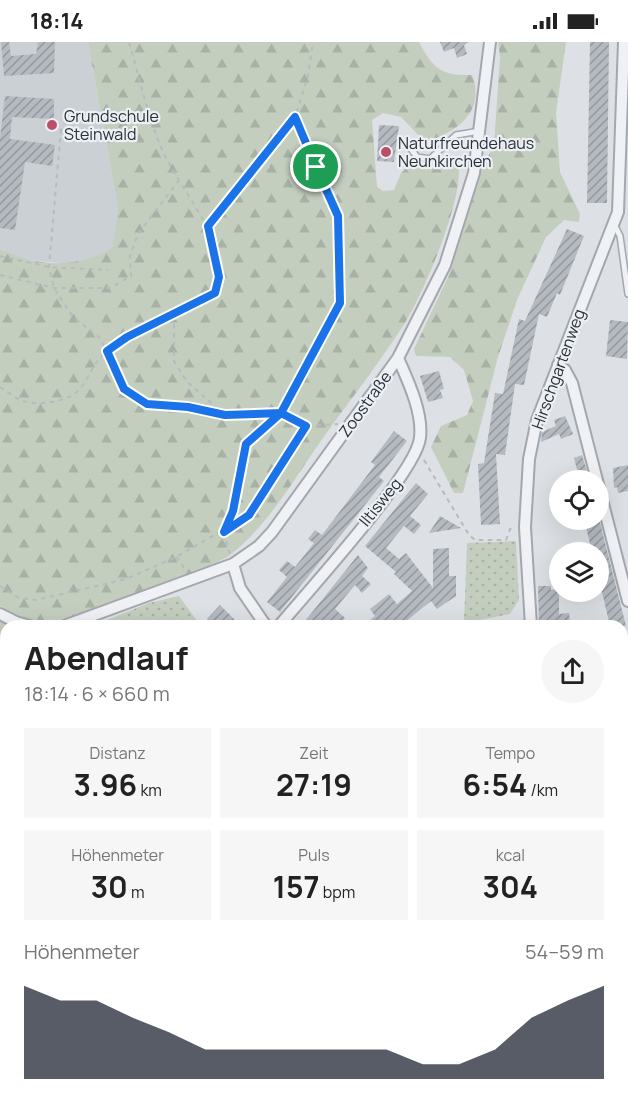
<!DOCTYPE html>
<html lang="de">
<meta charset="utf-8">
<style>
body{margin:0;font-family:Manrope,sans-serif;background:#f6f6f6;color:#222;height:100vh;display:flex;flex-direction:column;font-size:22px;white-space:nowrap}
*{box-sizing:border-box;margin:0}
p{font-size:20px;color:#767676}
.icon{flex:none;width:33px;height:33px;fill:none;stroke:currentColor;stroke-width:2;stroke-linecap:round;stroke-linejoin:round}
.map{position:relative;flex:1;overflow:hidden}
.panel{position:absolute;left:0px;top:578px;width:628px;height:488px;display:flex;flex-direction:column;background:#fff;border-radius:18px 18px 0 0;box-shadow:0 6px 24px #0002}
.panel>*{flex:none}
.fabs{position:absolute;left:549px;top:428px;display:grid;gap:12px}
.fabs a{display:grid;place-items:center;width:60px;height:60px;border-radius:50%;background:#fff;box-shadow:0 6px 24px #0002;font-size:30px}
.pin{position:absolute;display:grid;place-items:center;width:51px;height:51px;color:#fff;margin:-26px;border:3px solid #fff;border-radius:50%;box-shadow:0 2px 6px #0007}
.round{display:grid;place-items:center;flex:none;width:63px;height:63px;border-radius:32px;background:#f6f6f6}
.summary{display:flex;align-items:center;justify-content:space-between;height:102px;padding:0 24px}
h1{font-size:33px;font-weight:700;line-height:45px}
.metrics{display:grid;grid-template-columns:repeat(3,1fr);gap:9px;height:102px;padding:6px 24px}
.metrics div{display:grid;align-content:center;border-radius:0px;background:#f6f6f6;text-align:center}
.metrics b{font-size:30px;font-weight:700}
.metrics small{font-size:16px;font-weight:400}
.metrics p{font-size:16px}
.chart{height:168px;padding:12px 24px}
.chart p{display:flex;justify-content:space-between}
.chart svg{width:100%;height:108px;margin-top:6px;fill:#111827;opacity:.7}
.status{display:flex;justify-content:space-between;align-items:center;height:42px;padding:0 30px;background:#fff;direction:ltr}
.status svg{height:16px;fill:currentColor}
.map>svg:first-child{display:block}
.built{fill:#cbd0d5}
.green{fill:url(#green-dots)}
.forest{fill:url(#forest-firs)}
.building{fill:url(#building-hatch)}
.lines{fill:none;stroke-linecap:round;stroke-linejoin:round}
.lane-casing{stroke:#a3a8ae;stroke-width:8}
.street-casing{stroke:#a3a8ae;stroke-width:14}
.path{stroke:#b7bbc0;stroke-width:2;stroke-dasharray:4.5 4.5;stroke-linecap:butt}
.lane{stroke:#eff1f4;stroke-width:5}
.street{stroke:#eff1f4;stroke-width:10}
.route-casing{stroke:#fff;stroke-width:12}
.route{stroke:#1a73e8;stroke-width:8}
.poi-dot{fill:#bc4f68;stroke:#eceff3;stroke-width:2}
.labels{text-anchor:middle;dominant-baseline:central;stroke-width:4.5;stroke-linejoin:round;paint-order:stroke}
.poi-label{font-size:16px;fill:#283039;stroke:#eceff3;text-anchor:start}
.street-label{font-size:16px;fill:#283039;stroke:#eceff3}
</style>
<div class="status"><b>18:14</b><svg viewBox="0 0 49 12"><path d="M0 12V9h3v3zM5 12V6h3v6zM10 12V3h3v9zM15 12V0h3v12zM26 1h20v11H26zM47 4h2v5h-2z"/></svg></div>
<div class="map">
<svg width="628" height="1064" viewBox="0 0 628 1064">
<defs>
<pattern id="green-dots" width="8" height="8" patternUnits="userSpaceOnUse" patternTransform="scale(1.5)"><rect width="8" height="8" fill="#c4cebf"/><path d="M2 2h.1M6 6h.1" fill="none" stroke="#a8b1a5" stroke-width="1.8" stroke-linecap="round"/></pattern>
<pattern id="forest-firs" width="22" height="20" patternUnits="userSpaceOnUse" patternTransform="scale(1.5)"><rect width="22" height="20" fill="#c4cebf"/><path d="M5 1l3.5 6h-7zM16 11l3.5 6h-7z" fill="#a8b1a5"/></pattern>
<pattern id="building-hatch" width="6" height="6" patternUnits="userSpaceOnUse" patternTransform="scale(1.5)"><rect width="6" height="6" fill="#b5bac1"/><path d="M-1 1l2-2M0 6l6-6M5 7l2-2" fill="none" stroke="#93989e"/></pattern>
</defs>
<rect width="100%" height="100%" fill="#dde1e5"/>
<!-- built -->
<path class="built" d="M0,0h88l30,166 -6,40 -19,11 -24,5 -49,-5 -20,-10z
M628,958v106h-327l-2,-5h323l1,-99z"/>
<!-- green -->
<path class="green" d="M516,499l3,59 -9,14 -46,9 3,-80z
M179,554l21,29h-105l54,-22z
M0,579l9,4 -3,1v368l-6,-4z"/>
<!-- forest -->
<path class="forest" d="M88,0h331c14,27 23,34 53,33 14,36 -15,58 -47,67l-24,-25 -18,-4 -11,7 5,67 6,4 11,-1 7,-17 9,-9 21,5 16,-12h10c12,32 -33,135 -52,166 -25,39 -55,77 -82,115 -28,39 -54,87 -93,117 -18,14 -161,66 -183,67 -17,0 -33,-8 -47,-16v-357c36,18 77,20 112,-1l6,-40z
M498,0h68l-10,71 4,59 20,42 -1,8 -15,-2 -18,17 -29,63 -19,57 -35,136h-9l-23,-46 10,-21 26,-11 6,-14 -9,-31 -14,-13 -34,-1 -2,-7 35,-74 34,-109 11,-21 6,-88z
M0,948l6,4v107h293l2,5h-301z"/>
<!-- building -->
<path class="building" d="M1,0h8l2,14 25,-2 2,-12h17l-1,31 -50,3z
M440,0h28l-4,3 3,9 -10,4 -3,-10 -10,4z
M590,0h19l-2,161h-20z
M5,54l49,3v20l-42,-2 -2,22 45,6 -3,21 -27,-4 -10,68 -15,-2v-90z
M379,83l20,1 -5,36 -17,-1z
M567,187l17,7 -24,59 -3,-2 -10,24 -8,-3 -15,71 -9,-1 -10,71 -9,-1 4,70 -19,1 -3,-61 6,-1 11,-70 8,1 16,-75 6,2z
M610,278l18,2 -1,37 -21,-3z
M439,329l5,18 -4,1 3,8 -15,4 -8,-26z
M565,374l8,18 -12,5 -2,-5 -18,8 1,-10 14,-6 -2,-6z
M394,389l13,10 -28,36 5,4 -104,131 -13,-10 20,-25 -8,-7 8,-9 8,6 19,-24 -6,-4 7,-9 7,5 53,-70 -4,-3z
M582,413l6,20 -9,2 -5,-19z
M628,423v26l-10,2 -1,-6 -3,1 -1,-20z
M416,441l12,11 -18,22 11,9 -7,9 -10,-8 -18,22 13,11 7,-6 27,35v-39l16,-1v28h7v20l-19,13 -6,-8 -31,25h-37l12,-10 -5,-7 19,-15 8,10 15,-13 -18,-17 2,-2 -31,-26z
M440,474l21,12 -32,5z
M584,477h15l27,107h-16l-8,-34 -4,1v-41h-6z
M358,513l10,13 -6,8 9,8 -9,9 -7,-8 -20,24 10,9 -6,8h-38z
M538,544h13v4l8,-1v25l10,-1 1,10 -31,3z
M220,563l21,21h-27l-7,-7z"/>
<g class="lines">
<defs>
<path id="lane" d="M408,103l9,12 13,2 26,-24 24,-4
M615,184l5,10 8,58
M521,583v1"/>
<path id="street" d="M558,323l7,5 7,13 56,218
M233,522l7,24 26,38
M0,572l16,8 14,4
M64,584l169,-62 26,-18 13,-14 126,-174 47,-93 29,-92 16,-131
M279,584c29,-35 137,-153 141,-188 3,-26 -12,-57 -22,-80
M531,584l-6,-99 4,-68 8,-39 81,-208 6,-170
M622,870l6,-1"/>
</defs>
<!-- lane casing -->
<use href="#lane" class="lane-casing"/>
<!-- street casing -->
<use href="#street" class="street-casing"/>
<!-- path -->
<path class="path" d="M61,87l-12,138 5,21 19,29 27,21 25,51 23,15 40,3 37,8
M209,184l86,-109 13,-41 5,-34
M0,214l49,11 59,3
M0,233l54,13h56l21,-12 -1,-20 8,-22 41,-54
M174,273v46l13,21 38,33 56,-2 25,13 32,-2
M0,345c7,4 16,12 23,14 16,5 46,1 57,-12 11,-14 14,-30 30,-40 32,-23 70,-39 105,-56 15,-57 -34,-98 -54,-146 -14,-33 -22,-71 -32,-105
M424,418l45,75 6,5h31l4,-11 6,-1
M230,512l-7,-22 10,-21 13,-67 35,-31 59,-110 -2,-87 -43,-99
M176,515l9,12
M0,544l19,12 17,2 90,-21 50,-22 73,-42 57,-89
M1,633l5,-7
M0,882l6,2
M226,1064v-5"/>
<!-- lane -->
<use href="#lane" class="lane"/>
<!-- street -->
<use href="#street" class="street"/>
</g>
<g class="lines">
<defs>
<path id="route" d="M316,125l-21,-50 -87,109 11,51 -4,16 -88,44 -20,14 17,38 23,15 41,3 37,8 56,-2 25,13 -57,89 -25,17 9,-21 13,-67 35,-31 59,-110 -2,-87 -22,-49"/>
</defs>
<!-- route casing -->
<use href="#route" class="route-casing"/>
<!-- route -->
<use href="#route" class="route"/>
</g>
<!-- markers -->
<g class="poi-dot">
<circle cx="52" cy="83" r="6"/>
<circle cx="386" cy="110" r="6"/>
</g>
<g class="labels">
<!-- poi labels -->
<g class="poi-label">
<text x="64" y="74">Grundschule<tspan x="64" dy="18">Steinwald</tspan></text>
<text x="398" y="101">Naturfreundehaus<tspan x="398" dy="18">Neunkirchen</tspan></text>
</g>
<!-- street labels -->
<g class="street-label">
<text transform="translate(558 327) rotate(-70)">Hirschgartenweg</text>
<text transform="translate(365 362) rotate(-54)">Zoostraße</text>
<text transform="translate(380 460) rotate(-51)">Iltisweg</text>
</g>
</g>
</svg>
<div class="fabs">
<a><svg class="icon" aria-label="locate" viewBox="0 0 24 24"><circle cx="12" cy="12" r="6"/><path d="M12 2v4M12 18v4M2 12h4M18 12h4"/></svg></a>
<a><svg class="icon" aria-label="layers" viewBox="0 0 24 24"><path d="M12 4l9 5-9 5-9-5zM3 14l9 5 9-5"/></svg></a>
</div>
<div class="pin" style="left:316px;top:125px;background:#1e9e55"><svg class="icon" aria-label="arrive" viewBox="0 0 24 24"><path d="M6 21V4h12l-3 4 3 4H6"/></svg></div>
<section class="panel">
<div class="summary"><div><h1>Abendlauf</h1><p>18:14 · 6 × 660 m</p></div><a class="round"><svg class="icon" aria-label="share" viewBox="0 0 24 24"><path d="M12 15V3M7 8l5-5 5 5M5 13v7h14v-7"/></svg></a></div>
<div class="metrics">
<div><p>Distanz</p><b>3.96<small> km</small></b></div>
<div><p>Zeit</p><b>27:19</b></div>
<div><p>Tempo</p><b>6:54<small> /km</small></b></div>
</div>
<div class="metrics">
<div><p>Höhenmeter</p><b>30<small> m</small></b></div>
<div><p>Puls</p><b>157<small> bpm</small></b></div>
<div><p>kcal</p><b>304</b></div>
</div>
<div class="chart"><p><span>Höhenmeter</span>54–59 m</p>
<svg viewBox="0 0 160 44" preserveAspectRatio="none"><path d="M0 44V6L10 12L20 12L30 19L40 25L50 32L60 32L70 32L80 32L90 32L100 32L110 38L120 38L130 32L140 19L150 12L160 6V44z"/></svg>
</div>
</section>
</div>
